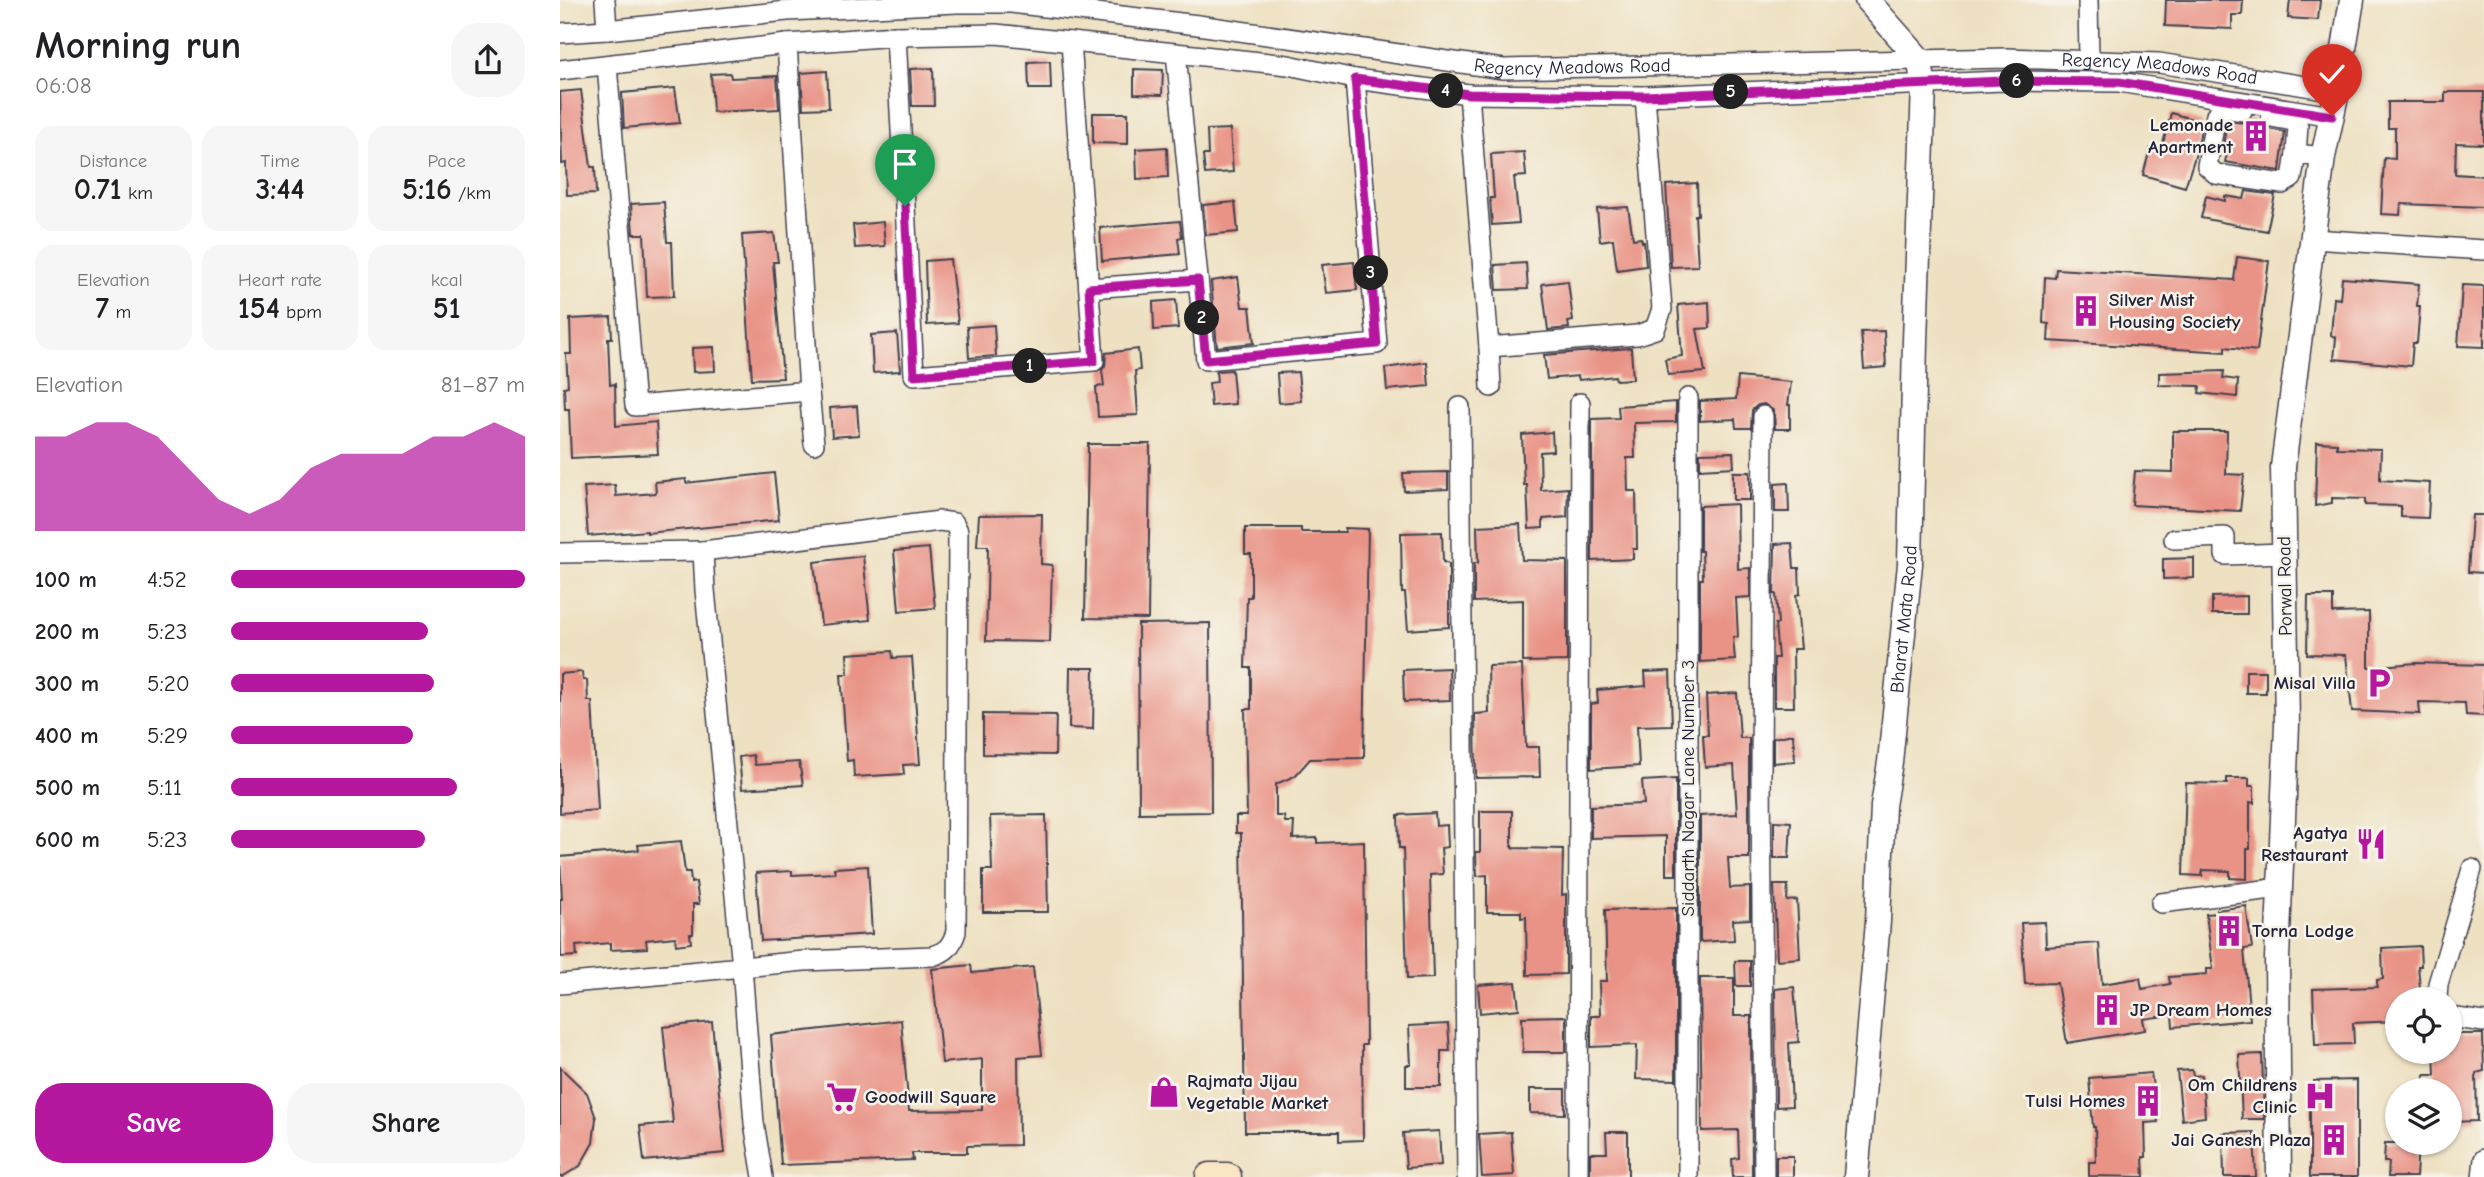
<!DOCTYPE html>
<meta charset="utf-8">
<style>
body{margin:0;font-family:"Comic Neue",sans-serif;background:#f6f6f6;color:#202124;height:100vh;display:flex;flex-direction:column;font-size:26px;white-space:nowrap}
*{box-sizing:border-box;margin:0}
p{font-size:23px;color:#757577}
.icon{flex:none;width:38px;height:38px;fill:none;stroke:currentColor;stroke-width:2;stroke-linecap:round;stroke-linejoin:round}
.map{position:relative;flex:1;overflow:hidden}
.sheet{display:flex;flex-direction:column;background:#fff;width:560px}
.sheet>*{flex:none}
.buttons{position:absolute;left:1825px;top:987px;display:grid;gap:14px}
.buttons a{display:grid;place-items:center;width:77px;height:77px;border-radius:50%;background:#fff;box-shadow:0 2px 5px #0004;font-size:35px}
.pin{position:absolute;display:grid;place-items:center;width:60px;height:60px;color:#fff;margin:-72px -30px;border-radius:50% 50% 50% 0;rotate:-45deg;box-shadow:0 0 7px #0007}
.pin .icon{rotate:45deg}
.km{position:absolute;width:35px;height:35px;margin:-18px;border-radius:50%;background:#222;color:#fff;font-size:19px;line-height:35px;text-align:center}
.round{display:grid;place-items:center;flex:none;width:74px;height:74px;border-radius:28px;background:#f6f6f6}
.headline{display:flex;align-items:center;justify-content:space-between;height:119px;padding:0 35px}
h1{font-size:38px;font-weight:700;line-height:52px}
.metrics{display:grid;grid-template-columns:repeat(3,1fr);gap:10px;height:119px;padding:7px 35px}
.metrics div{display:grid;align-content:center;border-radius:18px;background:#f6f6f6;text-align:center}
.metrics b{font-size:30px;font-weight:700}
.metrics small{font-size:19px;font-weight:400}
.metrics p{font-size:19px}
.chart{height:196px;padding:14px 35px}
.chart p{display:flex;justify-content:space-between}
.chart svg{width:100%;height:126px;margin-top:7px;fill:#b5179e;opacity:.7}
.primary-button{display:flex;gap:14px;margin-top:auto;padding:14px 35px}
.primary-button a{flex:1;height:80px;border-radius:28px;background:#b5179e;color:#fff;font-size:28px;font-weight:700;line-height:80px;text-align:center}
.primary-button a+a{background:#f6f6f6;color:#202124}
ul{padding:0 35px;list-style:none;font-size:23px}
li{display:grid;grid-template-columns:112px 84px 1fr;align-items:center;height:52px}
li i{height:18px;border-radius:9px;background:#b5179e}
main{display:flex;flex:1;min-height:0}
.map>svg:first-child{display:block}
.building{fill:#e99386}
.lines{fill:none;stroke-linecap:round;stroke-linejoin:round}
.minor-casing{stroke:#413f4f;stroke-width:22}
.tertiary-casing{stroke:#413f4f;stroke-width:27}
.secondary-casing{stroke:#413f4f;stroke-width:31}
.minor{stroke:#fff;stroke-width:19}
.tertiary{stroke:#fff;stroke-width:24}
.secondary{stroke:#fbe6c4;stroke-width:28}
.route-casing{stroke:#fff;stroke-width:14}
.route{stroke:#b5179e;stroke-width:9}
.labels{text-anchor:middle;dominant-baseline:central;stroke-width:5;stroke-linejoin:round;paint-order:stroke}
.street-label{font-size:19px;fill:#22223b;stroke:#f7f3e8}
.poi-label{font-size:19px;font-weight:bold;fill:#22223b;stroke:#f7f3e8;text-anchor:end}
</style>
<main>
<section class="sheet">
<div class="headline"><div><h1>Morning run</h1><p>06:08</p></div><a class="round"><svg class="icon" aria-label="share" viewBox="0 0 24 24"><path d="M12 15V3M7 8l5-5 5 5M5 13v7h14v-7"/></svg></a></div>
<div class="metrics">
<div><p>Distance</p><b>0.71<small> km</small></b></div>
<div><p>Time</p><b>3:44</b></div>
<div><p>Pace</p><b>5:16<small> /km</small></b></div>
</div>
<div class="metrics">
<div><p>Elevation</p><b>7<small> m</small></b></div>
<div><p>Heart rate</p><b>154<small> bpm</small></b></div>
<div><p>kcal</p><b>51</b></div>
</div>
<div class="chart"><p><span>Elevation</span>81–87 m</p>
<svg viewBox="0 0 160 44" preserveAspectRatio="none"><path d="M0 44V11L10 11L20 6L30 6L40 11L50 22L60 33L70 38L80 33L90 22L100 17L110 17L120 17L130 11L140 11L150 6L160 11V44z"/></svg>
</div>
<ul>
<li><b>100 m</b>4:52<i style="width:100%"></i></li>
<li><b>200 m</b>5:23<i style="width:67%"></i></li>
<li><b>300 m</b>5:20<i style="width:69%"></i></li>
<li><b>400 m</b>5:29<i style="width:62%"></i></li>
<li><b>500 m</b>5:11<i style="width:77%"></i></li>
<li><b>600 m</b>5:23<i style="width:66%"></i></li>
</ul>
<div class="primary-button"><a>Save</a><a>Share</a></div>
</section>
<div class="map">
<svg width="1924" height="1177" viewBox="0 0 1924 1177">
<rect width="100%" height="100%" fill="#f7f3e8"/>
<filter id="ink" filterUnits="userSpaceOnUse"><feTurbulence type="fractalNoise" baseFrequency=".0143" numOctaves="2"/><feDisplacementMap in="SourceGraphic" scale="14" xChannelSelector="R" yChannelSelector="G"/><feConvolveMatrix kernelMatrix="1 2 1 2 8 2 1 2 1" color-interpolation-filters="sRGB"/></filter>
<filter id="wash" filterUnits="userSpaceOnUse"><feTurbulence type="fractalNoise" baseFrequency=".00686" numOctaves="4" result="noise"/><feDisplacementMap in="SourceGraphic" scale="28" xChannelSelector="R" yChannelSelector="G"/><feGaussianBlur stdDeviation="1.57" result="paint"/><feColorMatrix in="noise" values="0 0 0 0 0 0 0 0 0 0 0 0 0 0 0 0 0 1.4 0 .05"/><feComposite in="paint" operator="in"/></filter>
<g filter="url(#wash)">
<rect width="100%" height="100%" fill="#eee1c2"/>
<g id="blocks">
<!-- building -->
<path class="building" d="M1606,0h77l-1,15h-10v14l-67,-3z
M1730,0h30l-2,20 -30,-2z
M490,61l1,28h-22l-1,-27z
M373,68l1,38h-22l-2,-37z
M574,69l29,1 -1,25 -28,-1z
M267,71l2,37 -26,1 -2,-36z
M170,73l1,5 46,-2 2,33 -66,3 -2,-38z
M115,88l5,35 -56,5 -2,-35z
M21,90l10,77h4l1,27 -29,1 -1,-32 -4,1 -2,-72z
M1885,92h39v52l-28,-1 -1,31 29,2v31l-83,-3 -1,11 -19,-1 3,-56 11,1v-31h-7v-26h57z
M533,113h35v31l-35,-1z
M1611,113l31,9 -4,25 -13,40 -42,-12 7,-26 11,2z
M1692,119l7,1 4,6 5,3 17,3 -5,39 -55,-9 2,-8 -5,-1 5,-32 19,2z
M670,129l3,43 -28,2 -2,-19h5l-1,-25z
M607,147l1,30 -31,2 -1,-30z
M964,152l2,24 -12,1 5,46 -27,2 -2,-27h4l-3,-44z
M1137,183l1,32h-3l3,51 -27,1 -5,-82z
M1686,191l29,4 -8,36 -66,-13 5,-22 19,5v-5l19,3z
M104,202l3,40h5l2,54 -27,1 -3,-63h-11l-2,-30z
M675,202l3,30 -32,3 -3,-30z
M1068,207l5,32 8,-1 1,4h2l2,24 -29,4 -4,-31 -13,2 -3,-32z
M620,221l2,16 -4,1 2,16 -78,7 -2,-33z
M323,222l2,24 -30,2 -2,-23z
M214,233l4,29h-5l10,116 -31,1 -10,-144z
M1677,257l32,4 -12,90 -32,-4v5l-177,-11 1,-17 -6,-1 2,-46 10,1 1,-9 178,11z
M390,259l8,64 -31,2 -2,-64z
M794,262l3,28 -31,3 -4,-28z
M966,263l2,26 -31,1 -2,-25z
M678,277l4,30h8l4,36 -37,4 -6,-66z
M1782,278l77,6 -2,22h3l-3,37h-4l-2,23 -77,-7 2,-21 -5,-3 3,-37 6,1z
M1008,281l5,40 -5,1 1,6 -21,2 -6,-46z
M1902,285l22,1v61l-26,-1z
M616,300l2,28 -24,2 -1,-28z
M1149,302l1,26 -13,1 8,43 -37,3 -3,-16 17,-3 -4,-51z
M51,317l1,21h-4l2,47 5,-1 1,42 40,-4 2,32 -87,4 -2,-49h-4l-1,-22 4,-1 -2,-32h5l-1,-35z
M434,325l2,31 -27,2 -2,-31z
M1324,331l2,36 -22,2 -3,-37z
M337,333l3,38 -27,2 -2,-38z
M154,347l1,24 -22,1 -1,-24z
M1071,348l2,31 -17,1 -1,-4 -36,4 -1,-4 -31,3 -3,-24z
M578,349l2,21 -5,1 3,44 -40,2 -2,-30 8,-1 -2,-16 3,-4 1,-13z
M867,362l2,24 -42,4 -2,-22z
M672,370l3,34 -24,2 -2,-23 8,-1 -1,-11z
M1664,371l-1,7 15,2 -1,17 -38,-4 1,-7 -41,-1v-12z
M738,372l3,29 -22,2 -2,-30z
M1178,377l53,5 -3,23h2v24h-15l-1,-18 -10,-7 -6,1 -6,5 -1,18h-15l-1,-9 -35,2v-20l36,-2z
M1116,402v20l-42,1 1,35h-8l1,33h8l1,58h-4v10l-41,2v-142l27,-1 -1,-12z
M297,406l2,29 -27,2 -2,-29z
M1613,431h54l-1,43 18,1 -4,36 -108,-6 3,-34 38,1z
M992,432l1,19 -13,1 1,38 27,-2 -1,29 -24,2v9l-14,1 -2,-44h-3l-2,-50z
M1757,442l20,1v5l44,1 -1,31 50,3 -2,35 -27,-1v-11l-36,-1v-6l-33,-1v5l-17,3z
M528,444h62l-2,175 -63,-1z
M1173,452l1,15 -34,2v-16z
M888,472v17l-44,2 -1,-18z
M1173,472h17v28h-17z
M214,473l5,47 -132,13v-2l-59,5 -4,-49 31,-2 1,11 40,-3 -1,-11 31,-3v4z
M1228,483l1,29h-14v-28z
M1177,504l1,65 12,-1v29l-14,1 2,39h-5l2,23 -35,2v-83h3l-1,-28h-2v-45z
M482,514l-1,50 11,1 -2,77 -64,-1 2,-95h-11l2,-31z
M1912,515h12v58l-16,-1z
M960,524l2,36 45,1v100l-44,1v-62l-49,2v-39h4l-1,-37z
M685,528h56v4h44v-4l23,1 -4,229 -54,1 -15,17 -19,8v32h8l1,6h9l-1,17 24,-1v5l47,-2 2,204h-4l1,95 -24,1v-9h-94l-4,-299h-5v-17h11l-2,-107h6v-41h-6l2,-71h4v-43h-6z
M882,532l1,30 6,2v63l-41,3 -3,-37h-3l-1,-60z
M1232,543l2,25h5l1,26 -4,1 5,54h-8l1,58h-20v-49h4l-3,-34h3l-2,-30h-2l1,-50z
M369,548l6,60 -36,3 -5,-60z
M303,556l7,64 -49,5 -7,-63z
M1634,558v20l-31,1v-20z
M1687,596v18h-35v-17z
M1748,596h25v17l36,-1v55l47,-4 68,2v51l-18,-1 -1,-12 -46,-1 1,12 -68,-3 -6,-56 -39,-1z
M650,623l1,189 -72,1 -1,-189z
M332,651l1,7 19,-1 8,107 -17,1 1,9 -50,3 -1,-17 -6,1 -6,-87h7l-1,-20z
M962,665l4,82h13l1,30 -64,1 -1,-64 14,-1 -1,-47z
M510,668h24l-1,61 -24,-1z
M889,668l1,32 -46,2 -1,-32z
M1110,671l2,54 -35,1 2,40 -48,3v-65l7,-1 -1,-13 49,-4 -1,-14z
M1686,671h20v22h-20z
M22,672l1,8h4l1,21h4l6,109 -38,3v-139z
M1177,693l3,45h9v120h-21l2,30 20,-1v32l-17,1 1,20 -34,2v-126l37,-2 -3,-49 -29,2 -2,-32h5l-2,-40z
M423,714l73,1 -1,40 -72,-1z
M1233,734l2,27 -22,2v-25z
M193,755l2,10 44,-3 4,23 -61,4 -3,-32z
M1667,778h22v8h5v17l-4,-1v47h-3v30l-17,-1v-7l-27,-1 -1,6 -19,-1 3,-92 41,1z
M1116,779v96h-10v-39l-75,2v-32l53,-2 -2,-23z
M920,811h32v37l51,1 -1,46 4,-1v80l-39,1 -1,-58 -5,1v-6h-34v-37l-10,1 -1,-24h4z
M875,813l1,13 11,-1 1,22 -7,1 2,26 -13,1 3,103 -26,1 -4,-131h-4l-1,-33z
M486,815l2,97h-65v-42h9l-2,-54z
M1214,821l17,1 -2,36h-15z
M121,841l4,31h5l1,11 5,-1 3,22h-6v30h-3l1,9 -15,2 -1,-8 -29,3 1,8 -37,2v-7l-34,3 1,10 -16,1 -1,-58h2l-2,-42 79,-7 -1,-5z
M308,866l4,68 -111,7 -5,-68 36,-2v4l43,-2 -1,-5z
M1214,885h14l-1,16 10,-1 3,58 -23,2z
M1686,906l6,42 -8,1 6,71 -77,7 -1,-12 -29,4 2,11 -78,13 -10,-60 -32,1 -4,-61 24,-1 1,25 53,-4 3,41 38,-6 2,11 28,-5 -1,-7 38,-3v-5h6l-7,-55 11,-1 -1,-3z
M1116,908v172l-40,-1 1,-34 -46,2v-31h9l-1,-35h8l-2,-71z
M1860,946l1,20h-3l3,33h-23v22l-45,2 1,21 -39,1 -2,-56 64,-2v-7l6,-1 -1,-31z
M1175,961h15v25h-14z
M411,965l1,8 61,-6 9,88 -24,2 1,88 -52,1v7h-55l1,7 -132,5 -10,-130 130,-15 8,91 73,-1v-51l-40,4 -10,-94z
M1140,978h34v38h17l1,161h-19l-1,-18 7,-1 -1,-28 -36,1z
M956,982l3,27 -39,4 -2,-28z
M1234,987l5,55 -10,1 3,63 -16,1 -1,-118z
M1003,1016l3,1v35h-43l-1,-35z
M152,1022l13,131 -81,8 -4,-35 33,-3 -10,-96z
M888,1024l2,27h-9v36h-35v-22h5l-2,-39z
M1890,1034h33l1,37 -8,2 1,48 -27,1v-32h-26v-15h11l-1,-23h16z
M1702,1054l2,65h-22l-3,-64z
M0,1067l27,26 9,25 -3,25 -13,23 -18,11h-2z
M1632,1070l1,6 9,-1 3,42 -23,3 -5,-49z
M1591,1073l7,49 -13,1 1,34h-3l1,20 -55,-1v-14h7l-1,-35h-2l-4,-49z
M1797,1080v97h-47v-86h4v-10z
M970,1089h35v25l-35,-1z
M879,1131l2,34 -35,3 -3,-35z
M951,1132l3,43 -32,2 -3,-43z
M1046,1132h22v45h-38v-24h17z
M1694,1132l2,45h-32l-1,-44z
M1825,1143h33l-2,34h-28l1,-15h-5z
M1216,1156h17v21h-17z"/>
</g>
</g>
<g filter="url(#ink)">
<use href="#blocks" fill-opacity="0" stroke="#413f4f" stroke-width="2"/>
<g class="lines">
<defs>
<g id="minor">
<path d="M45,0l2,30"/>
<path d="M1528,0l1,60"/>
<path id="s1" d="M0,33l47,-3 180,-19 170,-8h54l187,22 305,44 504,-11 152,5 178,28"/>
<path d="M336,36l18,339 180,-14 -23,-319"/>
<path d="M616,53l30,307 171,-16 -22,-265"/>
<path d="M47,65l28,341 174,-15 -22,-347"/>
<path d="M0,70l227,-26 109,-8 100,-2 292,31 67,14 114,15 176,2 358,-15 116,1 213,34"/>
<path d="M909,94l20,253 148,-12 18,-6 7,-20 -17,-213"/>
<path d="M1682,111l-18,-3 -8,7 -9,51 9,8 66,10 10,-6 4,-24 27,3"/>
<path d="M1711,117l22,4 5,5 -2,28"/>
<path d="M1752,239l172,11"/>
<path d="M529,288l109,-8"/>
<path d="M929,347l2,40"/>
<path d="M249,391l5,53"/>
<path d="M900,407l7,770"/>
<path d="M1203,416l-2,359 3,402"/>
<path d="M1614,539l51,-2v18l60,-2"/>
<path d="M0,553l143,-2"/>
<path d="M1601,903l119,-15"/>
<path d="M0,984l182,-17 -37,-377 -2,-39 237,-30 14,2 4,8 -2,401c-5,15 -10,20 -24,24l-128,5 -62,6 12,156 9,54"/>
<path d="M1877,999l1,-15 34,-115"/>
<path d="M1890,1017l34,5"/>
<path d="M1018,1177l2,-774"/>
<path d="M1128,1177v-779"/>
<path d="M1922,1177l2,-18"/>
</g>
<g id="tertiary">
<path id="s2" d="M1296,1177l22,-256 5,-115 7,-44 20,-198 5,-223 9,-256 -5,-26 -52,-59"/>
<path d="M1719,1177l-2,-219 10,-233 -4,-258 40,-310 14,-66 15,-91"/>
</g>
<path id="secondary" d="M650,1177h17"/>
</defs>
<!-- minor casing -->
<use href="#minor" class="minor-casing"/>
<!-- tertiary casing -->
<use href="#tertiary" class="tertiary-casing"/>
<!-- secondary casing -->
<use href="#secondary" class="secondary-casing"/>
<!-- minor -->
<use href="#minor" class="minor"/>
<!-- tertiary -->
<use href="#tertiary" class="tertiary"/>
<!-- secondary -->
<use href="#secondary" class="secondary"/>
</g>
</g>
<g class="lines" filter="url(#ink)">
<defs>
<path id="route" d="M345,206l9,169 180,-14 -5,-73 109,-8 8,80 171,-16 -22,-265 114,15 176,2 358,-15 116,1 213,34"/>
</defs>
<!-- route casing -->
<use href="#route" class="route-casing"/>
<!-- route -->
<use href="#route" class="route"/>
</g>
<!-- icons -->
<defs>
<symbol id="building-bare" viewBox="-9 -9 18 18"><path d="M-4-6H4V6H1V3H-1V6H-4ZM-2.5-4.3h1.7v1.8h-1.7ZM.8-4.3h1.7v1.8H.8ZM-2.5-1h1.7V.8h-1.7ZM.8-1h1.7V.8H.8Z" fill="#b5179e" stroke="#f7f3e8" stroke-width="2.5" paint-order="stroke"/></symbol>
<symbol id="parking-bare" viewBox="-9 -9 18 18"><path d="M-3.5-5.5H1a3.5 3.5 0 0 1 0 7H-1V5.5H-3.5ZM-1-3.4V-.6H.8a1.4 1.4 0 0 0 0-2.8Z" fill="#b5179e" stroke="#f7f3e8" stroke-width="2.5" paint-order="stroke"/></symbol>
<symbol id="restaurant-bare" viewBox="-9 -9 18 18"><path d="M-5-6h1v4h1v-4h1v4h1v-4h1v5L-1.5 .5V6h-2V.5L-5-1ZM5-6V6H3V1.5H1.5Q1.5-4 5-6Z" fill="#b5179e" stroke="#f7f3e8" stroke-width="2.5" paint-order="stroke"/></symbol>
<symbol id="shop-bare" viewBox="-9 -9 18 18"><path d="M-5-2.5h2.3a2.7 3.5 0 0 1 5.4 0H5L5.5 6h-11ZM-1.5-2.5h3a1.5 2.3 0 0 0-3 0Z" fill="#b5179e" stroke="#f7f3e8" stroke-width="2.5" paint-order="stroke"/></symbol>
<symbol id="hospital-bare" viewBox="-9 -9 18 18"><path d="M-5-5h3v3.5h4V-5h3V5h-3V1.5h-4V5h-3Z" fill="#b5179e" stroke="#f7f3e8" stroke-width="2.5" paint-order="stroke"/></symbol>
<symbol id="supermarket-bare" viewBox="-9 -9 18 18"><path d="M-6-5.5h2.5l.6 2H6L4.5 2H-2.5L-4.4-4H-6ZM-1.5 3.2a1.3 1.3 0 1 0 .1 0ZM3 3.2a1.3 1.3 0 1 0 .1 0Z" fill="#b5179e" stroke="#f7f3e8" stroke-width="2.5" paint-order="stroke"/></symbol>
</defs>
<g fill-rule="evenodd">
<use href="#building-bare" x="1674" y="114" width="44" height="44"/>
<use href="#building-bare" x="1504" y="289" width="44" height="44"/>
<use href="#parking-bare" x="1797" y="661" width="44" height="44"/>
<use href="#restaurant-bare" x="1789" y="822" width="44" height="44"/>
<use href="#building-bare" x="1647" y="909" width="44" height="44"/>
<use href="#building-bare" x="1525" y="988" width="44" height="44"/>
<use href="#shop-bare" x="582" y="1070" width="44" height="44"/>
<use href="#hospital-bare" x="1738" y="1074" width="44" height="44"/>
<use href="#supermarket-bare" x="260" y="1075" width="44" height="44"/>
<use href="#building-bare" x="1566" y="1079" width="44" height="44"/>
<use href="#building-bare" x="1752" y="1118" width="44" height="44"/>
</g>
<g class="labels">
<!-- street labels -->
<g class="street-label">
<text stroke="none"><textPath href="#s1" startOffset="1018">Regency Meadows Road</textPath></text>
<text stroke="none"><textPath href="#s1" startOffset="1606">Regency Meadows Road</textPath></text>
<text transform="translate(1725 586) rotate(-91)">Porwal Road</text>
<text stroke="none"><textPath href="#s2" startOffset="560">Bharat Mata Road</textPath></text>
<text transform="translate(1128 788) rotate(-90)">Siddarth Nagar Lane Number 3</text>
</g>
<!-- poi labels -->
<g class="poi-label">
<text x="1673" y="125">Lemonade<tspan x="1673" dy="22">Apartment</tspan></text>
<text x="1549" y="300" text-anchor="start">Silver Mist<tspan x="1549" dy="22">Housing Society</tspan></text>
<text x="1796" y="683">Misal Villa</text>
<text x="1788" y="833">Agatya<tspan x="1788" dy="22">Restaurant</tspan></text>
<text x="1692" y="931" text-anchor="start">Torna Lodge</text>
<text x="1570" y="1010" text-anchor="start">JP Dream Homes</text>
<text x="627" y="1081" text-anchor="start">Rajmata Jijau<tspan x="627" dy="22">Vegetable Market</tspan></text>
<text x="1737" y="1085">Om Childrens<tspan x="1737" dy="22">Clinic</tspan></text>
<text x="305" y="1097" text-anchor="start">Goodwill Square</text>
<text x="1565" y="1101">Tulsi Homes</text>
<text x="1751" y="1140">Jai Ganesh Plaza</text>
</g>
</g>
</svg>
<div class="buttons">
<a><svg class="icon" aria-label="locate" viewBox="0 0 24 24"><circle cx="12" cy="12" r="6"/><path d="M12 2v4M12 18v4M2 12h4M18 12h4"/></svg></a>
<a><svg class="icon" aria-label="layers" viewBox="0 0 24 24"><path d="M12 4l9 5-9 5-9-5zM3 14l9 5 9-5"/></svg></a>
</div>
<div class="pin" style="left:345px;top:206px;background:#1e9e55"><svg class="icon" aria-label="arrive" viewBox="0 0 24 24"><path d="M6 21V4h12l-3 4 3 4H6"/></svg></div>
<div class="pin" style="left:1772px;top:116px;background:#d93025"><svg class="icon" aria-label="check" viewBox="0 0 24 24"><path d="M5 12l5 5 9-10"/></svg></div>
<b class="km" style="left:470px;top:366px">1</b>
<b class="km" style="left:642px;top:318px">2</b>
<b class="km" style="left:811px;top:273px">3</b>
<b class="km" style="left:886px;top:91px">4</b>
<b class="km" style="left:1171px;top:92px">5</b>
<b class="km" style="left:1457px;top:81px">6</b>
</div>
</main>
